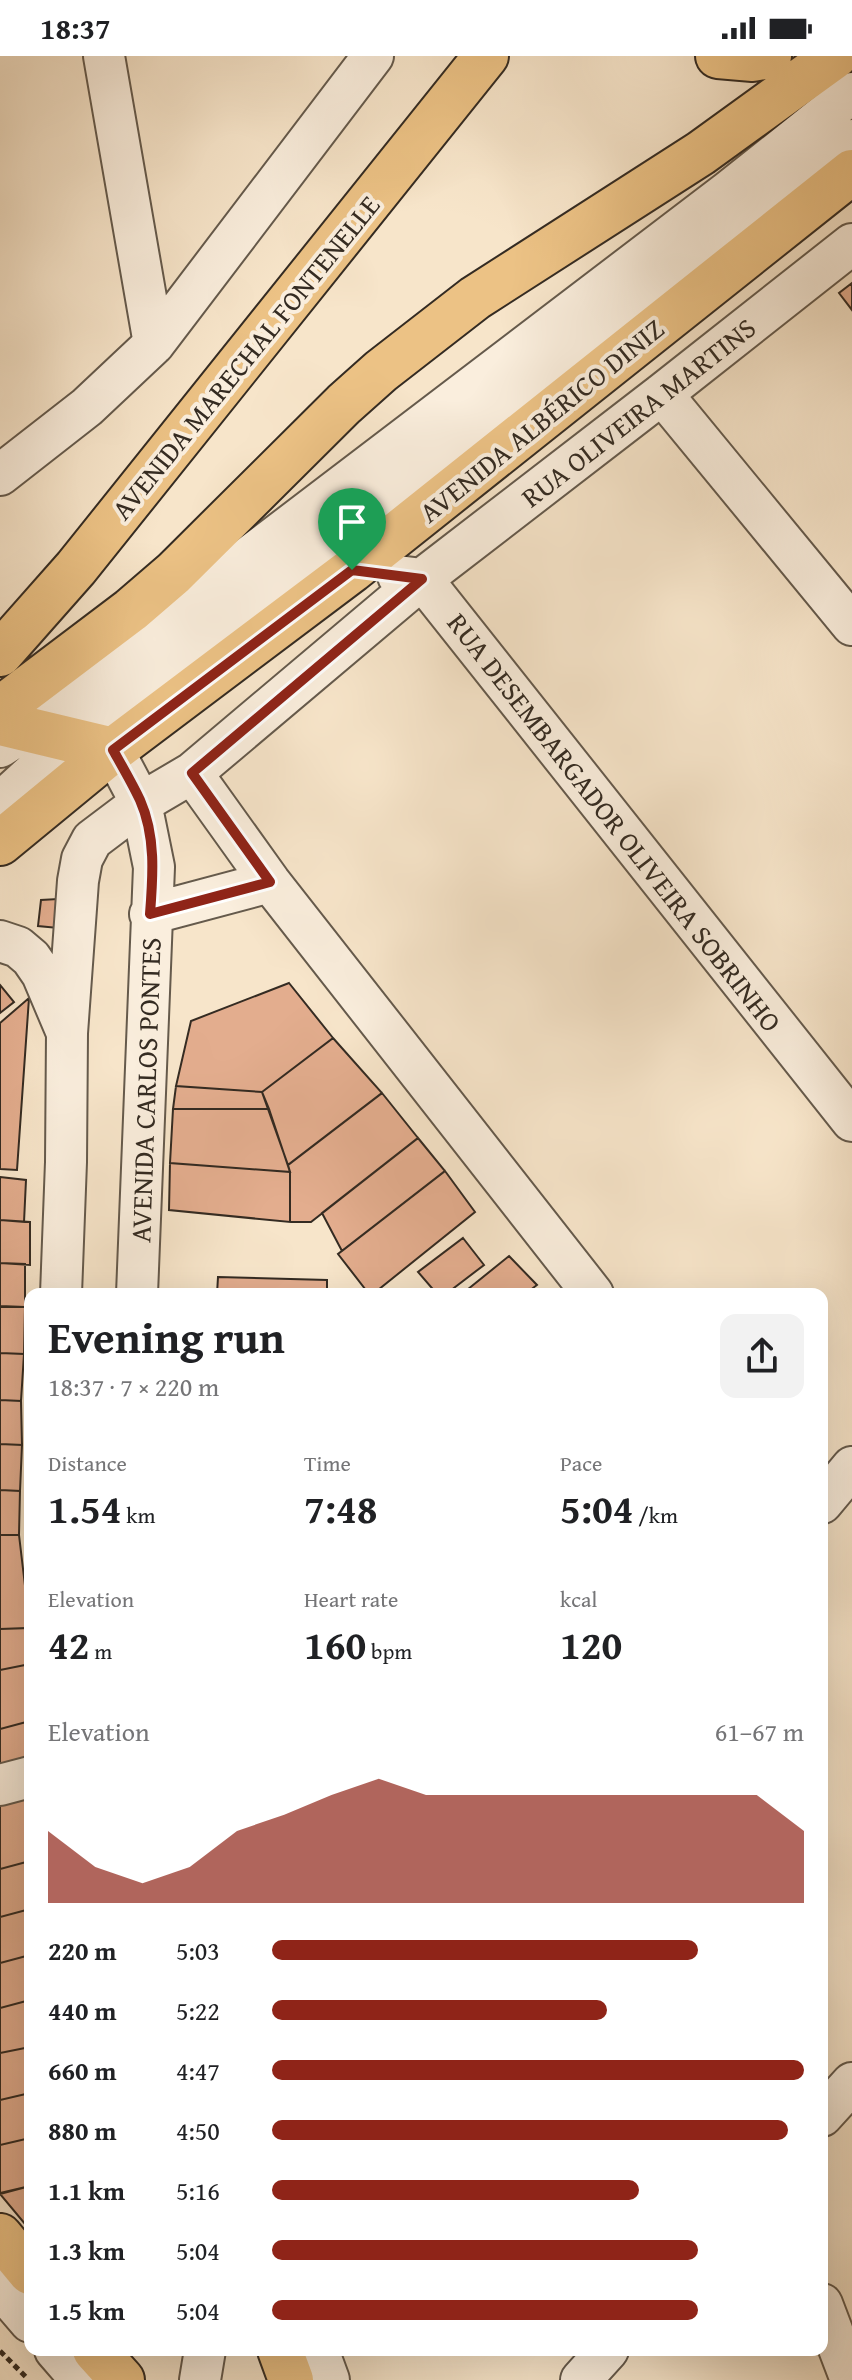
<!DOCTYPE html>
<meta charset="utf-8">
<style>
body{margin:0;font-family:"Gentium Book Plus",serif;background:#f2f2f2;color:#202124;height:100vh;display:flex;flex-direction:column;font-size:30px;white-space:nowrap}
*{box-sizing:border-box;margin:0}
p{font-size:26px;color:#757577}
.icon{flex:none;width:44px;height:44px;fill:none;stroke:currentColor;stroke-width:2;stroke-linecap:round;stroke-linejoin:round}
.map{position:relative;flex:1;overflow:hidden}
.sheet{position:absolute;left:24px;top:1232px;width:804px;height:1068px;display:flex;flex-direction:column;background:#fff;border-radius:16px;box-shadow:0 8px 32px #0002}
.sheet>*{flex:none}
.pin{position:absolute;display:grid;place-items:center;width:68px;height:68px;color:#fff;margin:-82px -34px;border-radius:50% 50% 50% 0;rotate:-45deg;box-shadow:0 0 8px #0007}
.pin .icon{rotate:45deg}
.round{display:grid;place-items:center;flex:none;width:84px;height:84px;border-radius:16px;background:#f2f2f2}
.summary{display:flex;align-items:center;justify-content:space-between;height:136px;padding:0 24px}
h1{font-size:44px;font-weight:800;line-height:60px}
.metrics{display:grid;grid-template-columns:repeat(3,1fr);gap:12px;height:136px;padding:8px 24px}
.metrics div{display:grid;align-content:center}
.metrics b{font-size:40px;font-weight:800}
.metrics small{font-size:22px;font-weight:400}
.metrics p{font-size:22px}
.chart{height:224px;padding:16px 24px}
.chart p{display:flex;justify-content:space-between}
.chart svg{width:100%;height:144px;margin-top:8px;fill:#8f2418;opacity:.7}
ul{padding:0 24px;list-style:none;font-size:26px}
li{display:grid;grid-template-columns:128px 96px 1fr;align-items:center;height:60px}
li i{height:20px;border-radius:10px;background:#8f2418}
.status{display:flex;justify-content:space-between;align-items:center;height:56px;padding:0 40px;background:#fff;direction:ltr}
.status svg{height:22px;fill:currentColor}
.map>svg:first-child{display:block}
.building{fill:#e3ad8e;stroke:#342b22;stroke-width:2}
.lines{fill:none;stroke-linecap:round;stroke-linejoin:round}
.minor-casing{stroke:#655a4c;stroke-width:44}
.major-casing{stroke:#342b22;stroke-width:48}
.highway-casing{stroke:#342b22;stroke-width:48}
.path{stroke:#342b22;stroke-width:5;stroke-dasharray:6 4;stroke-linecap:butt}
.minor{stroke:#faeedd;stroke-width:40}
.major{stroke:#ecc285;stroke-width:44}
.highway{stroke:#ecc285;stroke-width:44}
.route-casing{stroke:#fff;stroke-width:16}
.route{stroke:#8f2418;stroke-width:10}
.labels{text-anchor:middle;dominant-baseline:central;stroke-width:8;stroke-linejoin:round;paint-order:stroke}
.street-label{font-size:28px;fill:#342b22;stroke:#faeedd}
</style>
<div class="status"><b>18:37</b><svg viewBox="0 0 49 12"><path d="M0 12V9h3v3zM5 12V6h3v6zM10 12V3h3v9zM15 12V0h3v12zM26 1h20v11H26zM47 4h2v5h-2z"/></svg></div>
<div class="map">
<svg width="852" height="2324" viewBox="0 0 852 2324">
<rect width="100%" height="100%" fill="#f7e5ca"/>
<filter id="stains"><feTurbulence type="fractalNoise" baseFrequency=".0025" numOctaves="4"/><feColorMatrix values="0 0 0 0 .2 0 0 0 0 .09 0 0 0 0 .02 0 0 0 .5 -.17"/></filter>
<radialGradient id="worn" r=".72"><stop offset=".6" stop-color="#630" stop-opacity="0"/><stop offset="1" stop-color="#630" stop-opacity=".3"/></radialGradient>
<!-- building -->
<path class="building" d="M852,227v27l-13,-17z
M58,843v29l-20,-2 3,-26z
M289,927l44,55 -71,54 -86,-6 15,-65z
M0,929l14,17 -14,11z
M29,942l-12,172 -17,-1v-146z
M333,982l49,55 -94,72 -26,-73z
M176,1030l86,6 7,17h-96z
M382,1037l36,45 -107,84h-21v-50l-2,-7z
M173,1053h96l21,63 -120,-9z
M418,1082l27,33 -103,80 -20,-38z
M170,1107l120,9v50l-121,-12z
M445,1115l30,41 -102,82h-4l-31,-40z
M0,1121l26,3 -2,42 -24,-2z
M0,1164l30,2v43l-30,-2z
M463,1182l21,27 -38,29h-9l-19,-22z
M509,1200l28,29 -12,9h-63z
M0,1207l25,1v43l-25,-1z
M218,1221l109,3v14h-110z
M0,1251h25l-1,47 -24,-1z
M0,1297l24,1 -3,47 -21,-1z
M0,1344l21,1 1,44 -22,-1z
M0,1388l22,1 -2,46 -20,-1z
M0,1434l20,1 -1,44h-19z
M0,1479h19l11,93 -30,1z
M26,1572l4,36 -30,6v-41z
M30,1608v57l-30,8v-59z
M30,1665v51l-30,9v-52z
M30,1726v79l-30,8v-80z
M30,1805v48l-30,8v-48z
M30,1853v46l-30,8v-46z
M30,1899v45l-30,8v-45z
M30,1944v47l-30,6v-45z
M30,1991v46l-30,7v-47z
M30,2037v45l-30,7v-45z
M30,2082v48l-30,7v-48z
M30,2130v44l-30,-36z"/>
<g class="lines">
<defs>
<path id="minor" d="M104,0l50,288 219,-288
M662,338l190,231
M0,419l87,-68 67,-63
M398,520l24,3 430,542
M0,691l26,-17 94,-75 609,-464 123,-98
M113,694l28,53 13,64 -17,427
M192,717l78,109 323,412
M0,747l33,-30 39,-32 663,-508 117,-93
M150,858l120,-32
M0,885l18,6 13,11 11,16 25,59 -1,129 -5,132
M67,977l11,-152 4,-22 10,-19 49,-37 51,-30 230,-194 240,-185 190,-150
M822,1447l30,-36
M0,1729l30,-8
M822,2060l30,-33
M0,2231l30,35
M822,2248l29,76
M55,2294l26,30
M318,2294l11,30
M200,2324l5,-30
M581,2324l27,-30"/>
<path id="major" d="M718,0l35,3 16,-3
M0,598l76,-86 410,-512
M0,653l131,-99 43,-37 170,-169 37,-33 94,-73 226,-145 134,-97
M0,667l113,27
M0,787l113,-93 239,-180 500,-398"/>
<path id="highway" d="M0,2180l30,36
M95,2294l27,30
M280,2294l11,30"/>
</defs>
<!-- minor casing -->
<use href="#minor" class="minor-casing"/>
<!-- major casing -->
<use href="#major" class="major-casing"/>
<!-- highway casing -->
<use href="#highway" class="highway-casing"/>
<!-- path -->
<path class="path" d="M0,2295l27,27"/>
<!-- minor -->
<use href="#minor" class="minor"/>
<!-- major -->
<use href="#major" class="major"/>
<!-- highway -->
<use href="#highway" class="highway"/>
</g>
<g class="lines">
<defs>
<path id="route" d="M352,514l70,9 -230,194 78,109 -120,32c3,-38 6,-78 -10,-114 -8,-17 -18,-34 -27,-50z"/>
</defs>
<!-- route casing -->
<use href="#route" class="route-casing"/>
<!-- route -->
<use href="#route" class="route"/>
</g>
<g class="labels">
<!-- street labels -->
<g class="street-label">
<text transform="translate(245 301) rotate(-51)">AVENIDA MARECHAL FONTENELLE</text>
<text transform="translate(638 356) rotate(-38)">RUA OLIVEIRA MARTINS</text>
<text transform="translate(541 364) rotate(-39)">AVENIDA ALBÉRICO DINIZ</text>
<text transform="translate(615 766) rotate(52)">RUA DESEMBARGADOR OLIVEIRA SOBRINHO</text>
<text transform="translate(145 1034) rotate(-88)">AVENIDA CARLOS PONTES</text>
</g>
</g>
<rect width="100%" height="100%" filter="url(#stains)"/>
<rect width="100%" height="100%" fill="url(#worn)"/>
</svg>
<div class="pin" style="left:352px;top:514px;background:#1e9e55"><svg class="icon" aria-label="arrive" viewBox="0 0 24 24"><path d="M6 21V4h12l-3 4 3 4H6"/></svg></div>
<section class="sheet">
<div class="summary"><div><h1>Evening run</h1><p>18:37 · 7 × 220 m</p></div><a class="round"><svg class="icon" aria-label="share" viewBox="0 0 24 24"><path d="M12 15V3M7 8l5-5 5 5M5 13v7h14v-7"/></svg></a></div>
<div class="metrics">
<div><p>Distance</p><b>1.54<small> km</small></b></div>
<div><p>Time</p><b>7:48</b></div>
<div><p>Pace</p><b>5:04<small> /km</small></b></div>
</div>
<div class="metrics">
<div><p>Elevation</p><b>42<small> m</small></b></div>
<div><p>Heart rate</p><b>160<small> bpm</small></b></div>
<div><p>kcal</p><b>120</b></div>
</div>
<div class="chart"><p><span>Elevation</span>61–67 m</p>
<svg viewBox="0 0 160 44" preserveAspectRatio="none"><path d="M0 44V22L10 33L20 38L30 33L40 22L50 17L60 11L70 6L80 11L90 11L100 11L110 11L120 11L130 11L140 11L150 11L160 22V44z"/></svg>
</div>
<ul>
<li><b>220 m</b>5:03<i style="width:80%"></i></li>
<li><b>440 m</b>5:22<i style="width:63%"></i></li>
<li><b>660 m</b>4:47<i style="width:100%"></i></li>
<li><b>880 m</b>4:50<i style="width:97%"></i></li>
<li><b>1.1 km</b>5:16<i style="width:69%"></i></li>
<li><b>1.3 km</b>5:04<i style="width:80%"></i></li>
<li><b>1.5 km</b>5:04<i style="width:80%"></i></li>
</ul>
</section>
</div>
